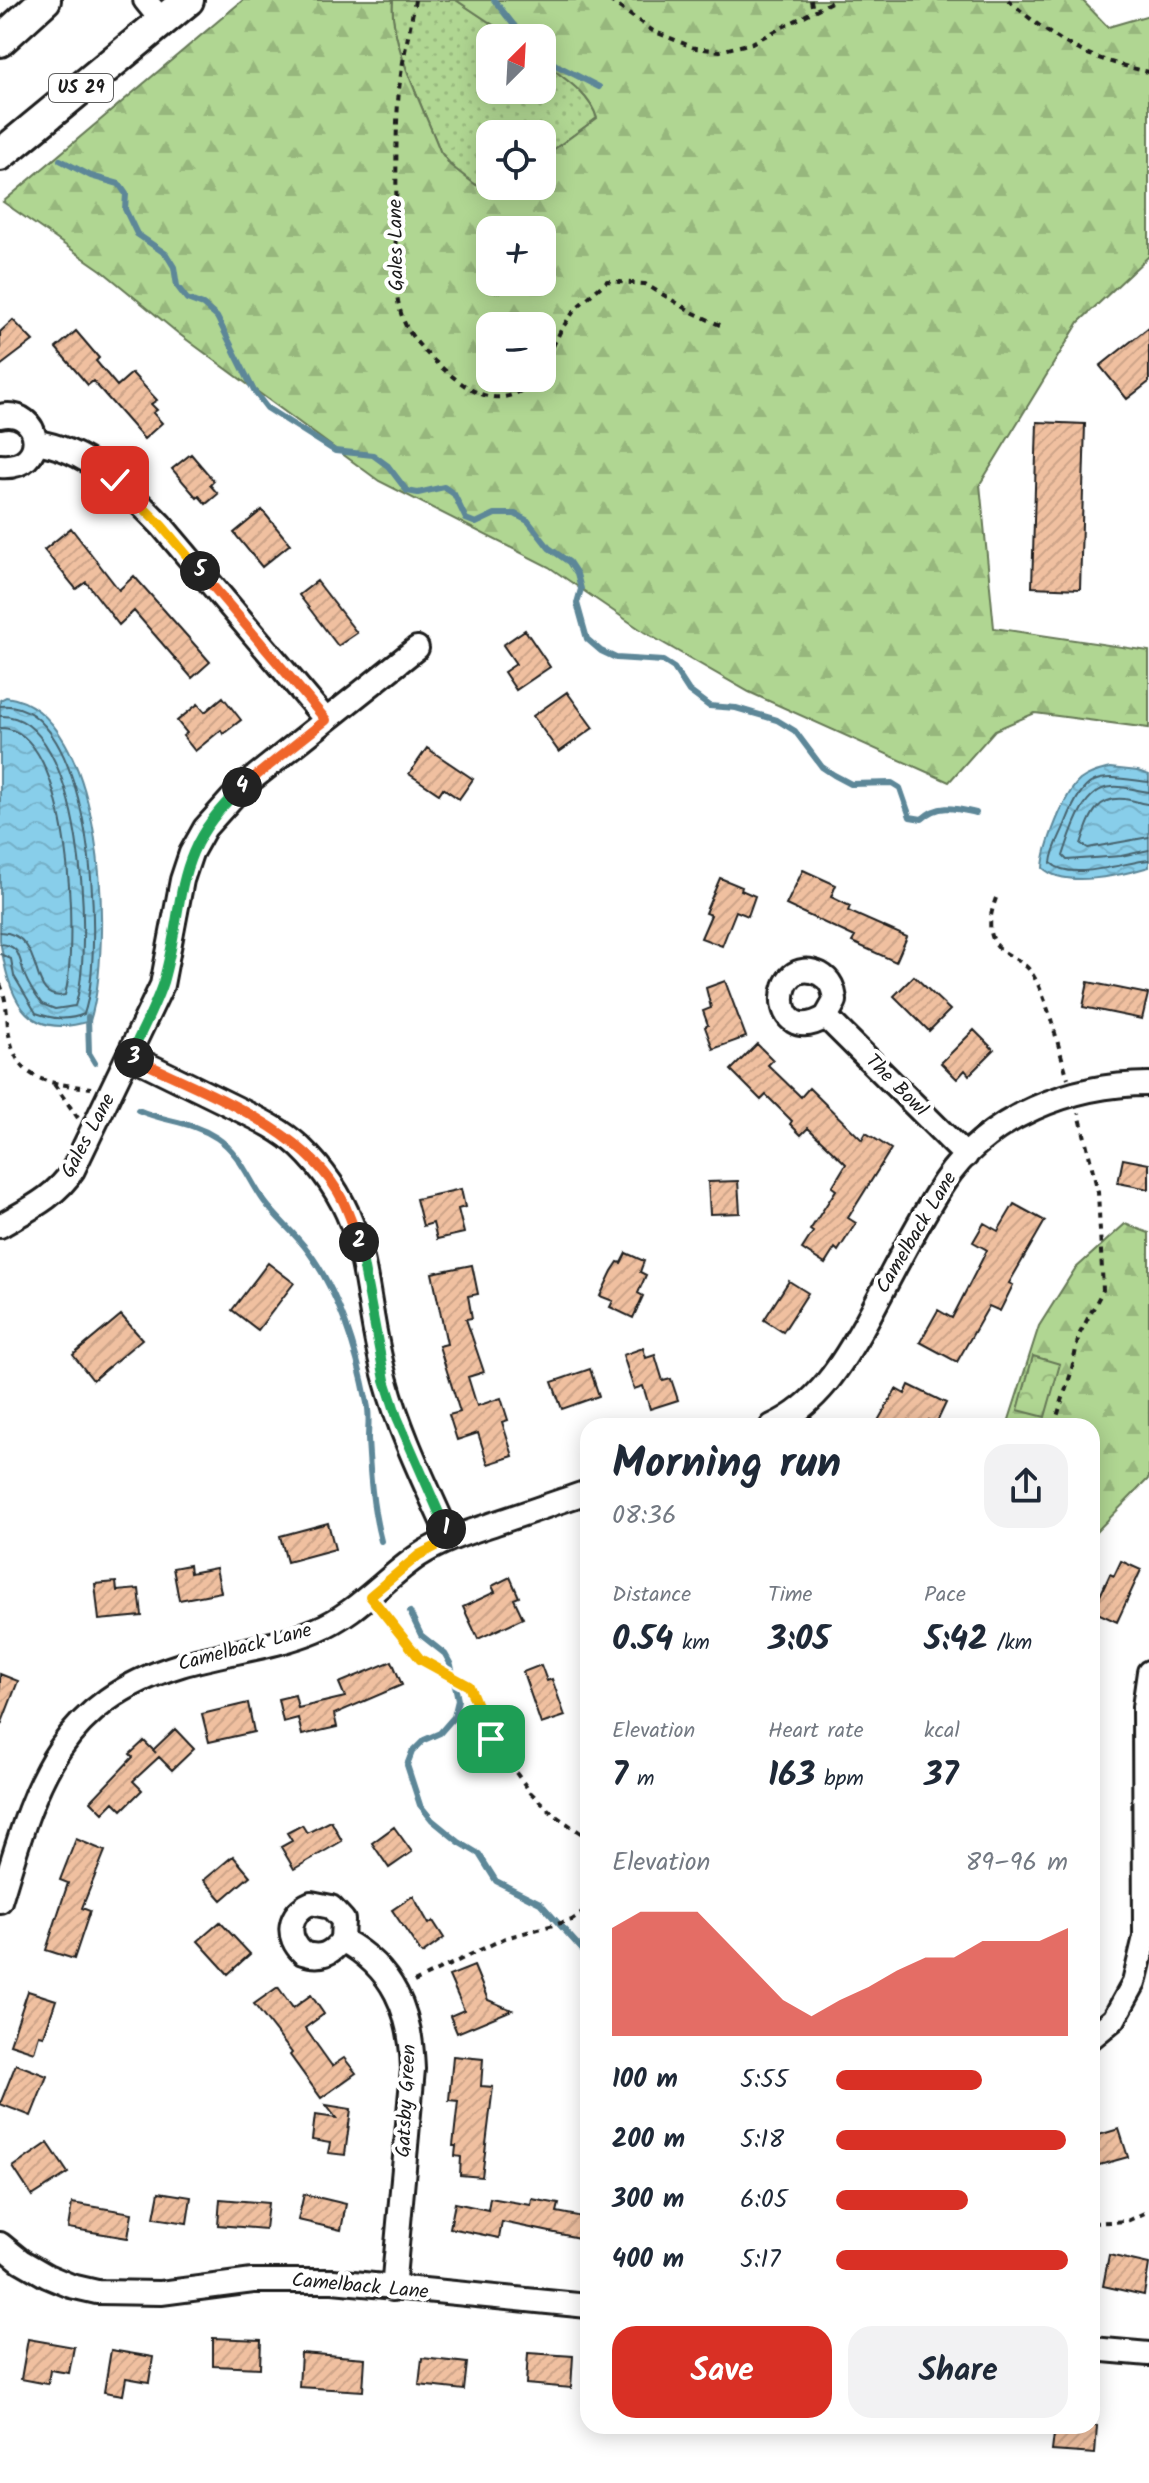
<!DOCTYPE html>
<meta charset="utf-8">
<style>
body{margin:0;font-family:Kalam,sans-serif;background:#f2f2f3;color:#1f2937;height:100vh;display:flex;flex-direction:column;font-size:30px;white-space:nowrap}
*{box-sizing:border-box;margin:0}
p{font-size:26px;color:#747a83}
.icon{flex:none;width:44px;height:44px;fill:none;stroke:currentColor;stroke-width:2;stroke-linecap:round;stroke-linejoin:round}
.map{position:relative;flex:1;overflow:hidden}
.sheet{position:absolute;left:580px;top:1418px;width:520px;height:1016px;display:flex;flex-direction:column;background:#fff;border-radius:24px;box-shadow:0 4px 20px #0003}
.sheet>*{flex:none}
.needle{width:52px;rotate:24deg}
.controls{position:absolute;left:476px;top:24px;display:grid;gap:16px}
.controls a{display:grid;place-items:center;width:80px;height:80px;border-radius:16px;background:#fff;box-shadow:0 4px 20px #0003;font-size:40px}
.pin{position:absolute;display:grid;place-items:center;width:68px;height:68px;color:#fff;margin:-34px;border-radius:16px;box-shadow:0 4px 12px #0006}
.km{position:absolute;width:40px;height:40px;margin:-20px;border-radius:50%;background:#222;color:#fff;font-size:22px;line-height:40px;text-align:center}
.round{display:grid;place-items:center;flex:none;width:84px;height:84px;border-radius:24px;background:#f2f2f3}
.head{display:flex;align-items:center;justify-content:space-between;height:136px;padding:0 32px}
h1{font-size:44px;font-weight:800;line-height:60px}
.figures{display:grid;grid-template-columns:repeat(3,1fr);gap:12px;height:136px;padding:8px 32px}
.figures div{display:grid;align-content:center}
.figures b{font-size:34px;font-weight:800}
.figures small{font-size:22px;font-weight:400}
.figures p{font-size:22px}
.chart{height:224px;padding:16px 32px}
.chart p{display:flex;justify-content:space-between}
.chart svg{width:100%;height:144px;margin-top:8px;fill:#d93025;opacity:.7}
.primary-button{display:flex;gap:16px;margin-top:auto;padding:16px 32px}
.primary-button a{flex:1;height:92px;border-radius:24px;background:#d93025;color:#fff;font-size:32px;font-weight:800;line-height:92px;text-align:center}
.primary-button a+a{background:#f2f2f3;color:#1f2937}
ul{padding:0 32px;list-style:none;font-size:26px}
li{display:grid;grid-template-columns:128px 96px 1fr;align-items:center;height:60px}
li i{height:20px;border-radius:10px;background:#d93025}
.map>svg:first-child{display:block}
.grass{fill:url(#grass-dots);stroke:#667957;stroke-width:2}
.forest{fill:url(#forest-firs);stroke:#667957;stroke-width:2;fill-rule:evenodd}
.park{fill:url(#park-crowns);stroke:#667957;stroke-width:2}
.water{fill:url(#water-waves);stroke:#5d8798;stroke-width:2}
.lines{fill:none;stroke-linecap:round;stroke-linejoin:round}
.shore{stroke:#47636e;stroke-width:2}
.stream{stroke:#5d8798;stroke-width:6}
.building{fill:url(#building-hatch);stroke:#1c1c1c;stroke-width:2}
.minor-casing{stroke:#1c1c1c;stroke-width:28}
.highway-casing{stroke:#1c1c1c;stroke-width:36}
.path{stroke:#1c1c1c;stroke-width:4;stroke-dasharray:6 6;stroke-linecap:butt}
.minor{stroke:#fff;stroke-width:22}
.highway{stroke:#fff;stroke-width:30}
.split-1-casing{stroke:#fff;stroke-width:16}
.split-2-casing{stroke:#fff;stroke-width:16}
.split-3-casing{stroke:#fff;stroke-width:16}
.split-4-casing{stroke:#fff;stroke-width:16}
.split-5-casing{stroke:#fff;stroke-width:16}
.split-6-casing{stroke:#fff;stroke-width:16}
.split-1{stroke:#f5b400;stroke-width:10}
.split-2{stroke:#22a559;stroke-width:10}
.split-3{stroke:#f0652b;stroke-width:10}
.split-4{stroke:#22a559;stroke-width:10}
.split-5{stroke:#f0652b;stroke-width:10}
.split-6{stroke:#f5b400;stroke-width:10}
.labels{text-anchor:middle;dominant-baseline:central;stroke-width:8;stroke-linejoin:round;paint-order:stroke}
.shield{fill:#fff;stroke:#606060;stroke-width:2}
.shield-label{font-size:18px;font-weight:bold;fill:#1c1c1c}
.street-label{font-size:20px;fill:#1c1c1c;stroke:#fff}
</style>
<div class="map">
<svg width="1149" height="2483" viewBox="0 0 1149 2483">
<defs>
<pattern id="grass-dots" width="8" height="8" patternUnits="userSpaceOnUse" patternTransform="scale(2)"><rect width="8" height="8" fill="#b0d692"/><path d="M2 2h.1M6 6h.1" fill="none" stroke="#97b77d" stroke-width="1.8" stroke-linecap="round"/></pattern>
<pattern id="forest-firs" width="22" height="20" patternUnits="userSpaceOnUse" patternTransform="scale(2)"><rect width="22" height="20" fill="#b0d692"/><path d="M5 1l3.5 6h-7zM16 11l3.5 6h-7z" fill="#97b77d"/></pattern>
<pattern id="park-crowns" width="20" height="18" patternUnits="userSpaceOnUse" patternTransform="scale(2)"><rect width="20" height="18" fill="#b0d692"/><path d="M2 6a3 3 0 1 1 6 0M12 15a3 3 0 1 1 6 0" fill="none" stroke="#97b77d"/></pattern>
<pattern id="water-waves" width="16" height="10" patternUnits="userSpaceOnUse" patternTransform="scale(2)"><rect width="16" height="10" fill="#88ceea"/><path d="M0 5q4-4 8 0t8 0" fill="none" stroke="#75b0c8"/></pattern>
<pattern id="building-hatch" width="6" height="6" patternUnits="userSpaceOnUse" patternTransform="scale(2)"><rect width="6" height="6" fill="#f0c0a0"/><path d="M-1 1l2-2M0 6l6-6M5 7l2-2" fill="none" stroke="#cda489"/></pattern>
</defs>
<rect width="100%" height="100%" fill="#fff"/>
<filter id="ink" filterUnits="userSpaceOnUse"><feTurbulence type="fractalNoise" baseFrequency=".0125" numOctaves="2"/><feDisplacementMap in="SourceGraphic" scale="16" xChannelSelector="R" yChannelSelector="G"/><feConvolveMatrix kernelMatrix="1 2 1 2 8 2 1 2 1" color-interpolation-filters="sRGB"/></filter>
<g filter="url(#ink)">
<!-- grass -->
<path class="grass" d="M393,0h63l57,38h-23v52h52v-29c20,16 47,31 55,57l-55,40v-24h-52v52h11c-24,9 -47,-16 -61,-35 -15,-40 -52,-110 -47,-151z"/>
<!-- forest -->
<path class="forest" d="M243,0h150c-5,41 32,111 47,151l10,14 26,20 15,5 10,-4h41v-28l55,-40c-8,-26 -35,-41 -55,-57v-23h-29l-57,-38h626l26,27 41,-12v241l-70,66 -99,162 14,144 155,23v77l-114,-15 -40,17 -46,52 -200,-90 -105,-60 -95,-65 -170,-86 -200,-147 -78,-64 -98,-68zM542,230v52h-52v-52zM490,326h52v52h-52z
M1125,1224l24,9v245l-57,58v-110h-85l32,-100 36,-57z"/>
<!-- park -->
<path class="park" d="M1033,1356l27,8 -15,53 -27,-7z"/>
<!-- water -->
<path class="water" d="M6,697c101,13 107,250 84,324 -68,21 -81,-26 -90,-81v-240z
M1110,768l28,3 11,4v92c-27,8 -84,22 -106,1 1,-21 21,-74 37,-88 9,-7 19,-9 30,-12z"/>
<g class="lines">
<!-- shore -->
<path class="shore" d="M0,706c95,-9 105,247 84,308 -17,7 -31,5 -48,-1l-22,-37 -3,-17 -11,-5
M0,716c84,-4 94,234 75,290l-20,3 -13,-5c-7,-9 -13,-18 -17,-28 -6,-16 -4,-31 -25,-32
M0,728c72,-2 78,218 65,267 -40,9 -16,-61 -65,-63
M1149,782c-49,-6 -62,-13 -83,40 -5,13 -14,27 -15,41 19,19 74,-1 98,-3
M1149,792c-13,-1 -25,-7 -38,-5 -29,2 -40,46 -48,69l4,4 54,-4 28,-6
M1149,804c-7,0 -12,-3 -19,-4 -34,-7 -40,17 -49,44l7,4 61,-11"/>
<!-- stream -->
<path class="stream" d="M494,0l30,38
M542,54l14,11 43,22
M60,160l31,16 28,8 7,10 -1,15 12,25 29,20 8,13 3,19 10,13 16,6 14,12 37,74 13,17 68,43 38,4 15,11 19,25 11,2 26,-6 10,7 12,25 10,4 19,-9h20l13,7 21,27 20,14 8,12 4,15 -4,14 10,36 14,12 15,7 47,3 11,7 15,23 20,15 27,2 41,12 18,11 27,36 12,8 17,9 41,-1 8,5 10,29 12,2c17,-16 33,-11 54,-6
M88,1017l1,36 6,10
M138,1110c27,12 53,11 79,28 23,15 32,42 47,63 13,18 31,32 44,50 31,42 49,101 59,152 3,11 1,24 1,36 2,35 4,68 13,102
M410,1612l11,23 24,19 6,11 7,35 -4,17 -14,16 -16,7 -12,12 -5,13 13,40 12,15 27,22 20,12 17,27 44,22 48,53"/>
</g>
<!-- building -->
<path class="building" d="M13,320l20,21 -33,25v-34z
M1149,327v55l-22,17 -27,-33z
M76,331l23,27 -3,3 21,25 15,-13 25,27 -6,4 6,6 -4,3 9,10 -18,16 -51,-58 -5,4 -32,-37z
M1037,422l48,2 -5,165 -48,-2z
M191,454l23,27 -4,4 8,9 -12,10 -7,-8 -2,2 -25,-29z
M262,510l28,34 -28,23 -28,-34z
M71,528l48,62 15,-14 76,86 -18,16 -58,-67 -15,14 -33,-43 -10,7 -32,-39z
M317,581l40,52 -19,13 -39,-51z
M525,630l25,37 -34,23 -12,-18 12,-8 -13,-19z
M567,692l26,36 -34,24 -26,-36z
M223,697l18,23 -18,14 -2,-4 -26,21 -12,-15 4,-3 -10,-12 21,-17 7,8z
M427,748l46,31 -14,20 -16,-11 -4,6 -30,-20z
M803,870l33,15 -5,12 19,9 -2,5 59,26 -11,25 -44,-20 3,-5 -69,-32z
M720,878l22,9 -1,3 14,6 -7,20 -12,-5 -14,35 -21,-8 10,-23 -6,-2z
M914,976l36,34 -21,21 -35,-35z
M725,981l21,56 -33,12 -8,-22 3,-2 -5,-14 8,-3 -5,-20z
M1088,982l60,12 -6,25 -59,-12z
M974,1030l20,20 -25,25 -4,-5 -8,9 -16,-16z
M757,1044l16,16 -5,5 33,32 8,-9 53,52 4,-7 25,16 -43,69 8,5 -18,28 -3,-3 -10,16 -23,-15 11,-17 -3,-2 26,-40 -4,-3 14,-23 -38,-36 -7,7 -11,-11 2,-3 -26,-26 -5,5 -30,-30z
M1123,1159l26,5v25l-31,-6z
M738,1181l2,32 -30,1 -2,-32z
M461,1189l4,18 -7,2 6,24 -27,6 -4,-16 -10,3 -7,-27z
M1014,1204l31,17 -36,62 4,2 -13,26 -11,-5 -32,56 -37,-20 18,-32 14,8 35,-68 -14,-8 11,-19 14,8z
M626,1253l18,8 -4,11 6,3 -8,18 5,3 -10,22 -23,-11 3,-6 -13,-5 12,-25 6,-9 3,1z
M268,1263l26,20 -36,47 -26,-20z
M472,1265l6,29 -10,2 4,22 -6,1 18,53 -16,5 9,29 24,-8 7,22 -6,2 11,34 -25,8 -10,-31 -21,7 -8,-25 11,-3 -21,-66 8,-2 -15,-71z
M789,1281l19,12 -25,39 -19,-12z
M121,1315l21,24 -49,41 -20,-25z
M643,1348l3,10 9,-3 8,26 8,-2 7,21 -28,9 -7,-23 -9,3 -11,-34z
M590,1369l9,27 -37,13 -10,-27z
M909,1385l37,18 -10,21 -7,-4 -3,6h-51l21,-37 9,5z
M328,1523l7,26 -48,13 -7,-26z
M1121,1561l20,9 -24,52 -24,-11 17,-37 4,2z
M189,1565l1,8 26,-5 5,24 -42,8 -6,-32z
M510,1577l9,20 -5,2 9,19 -45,21 -15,-32 32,-15 -3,-6z
M116,1582l1,9 22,-2 3,27 -43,4 -4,-36z
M392,1661l10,24 -68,29 3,13 -35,8 -4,-17 -15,4 -5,-23 17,-4 3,13 47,-11 -6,-14z
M541,1665l6,16 5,-2 13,37 -24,8 -18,-52z
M0,1674l18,7 -17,44h-1z
M248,1703l6,29 -45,10 -7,-28z
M175,1729l19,20 -22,21 -13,-13 -26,24 9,9 -20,20 -8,-8 -11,11 -12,-12 42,-44 -3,-3 14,-13 12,12 -3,-3z
M331,1821l11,20 -48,28 -13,-22 11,-6 -5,-8 15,-8 5,8z
M394,1827l18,25 -23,16 -17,-25z
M76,1839l29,12 -23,57 8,3 -16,48 -28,-9 22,-67 -8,-3z
M233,1856l17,20 -28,24 -18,-20z
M413,1896l16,28 4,-3 11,17 -22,16 -30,-44z
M220,1922l30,32 -22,20 -30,-33z
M474,1966l14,34 24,10 -55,23 -7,-17 14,-6 -15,-34z
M278,1987l15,21 18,-13 13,19 -19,14 27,38 12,-8 12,15 -35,25 -31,-43 2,-2 -38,-49z
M28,1991l28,9 -12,36 -5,-1 -5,17 -24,-8z
M453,2056l30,3 -2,27 12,1 -11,90 -22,-2 1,-18 -6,-1 1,-10h-3l5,-45 -9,-1z
M16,2064l31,12 -16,40 -31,-12z
M326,2105l25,4 -6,46 -17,-2 2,-10 -18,-3 3,-25 21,3z
M1119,2129l9,28 -36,10v-30z
M48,2143l20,30 -36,23 -19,-29z
M159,2192l32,5 -4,26 -33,-5z
M304,2194l42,10 -5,26 -43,-10z
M490,2198l41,7 1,-6 27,5 -2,8 26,5 -4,21 -77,-16 -3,16 -49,-10 5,-25 33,7z
M220,2199l48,4 -3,26 -47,-4z
M72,2203l60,10 -4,25 -60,-10z
M1109,2255l40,9 -5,31 -41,-9z
M213,2338l48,2 -1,28 -47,-2z
M28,2339l46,8 -5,26 -19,-3 -2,14 -27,-5z
M111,2350l42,7 -4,25 -23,-4 -3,17 -19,-3z
M301,2353l64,5 -2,33 -64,-4z
M528,2353l45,3 -2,32 -45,-4z
M422,2358l45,5 -3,27 -45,-5z
M1055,2426h42l-2,28 -43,-3z"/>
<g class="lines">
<defs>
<path id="minor" d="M145,0l17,21
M0,416c42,-9 50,54 0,50
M35,442c53,7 90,46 126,83l165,195
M826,1017l9,-16c-1,-12 -4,-21 -15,-27 -49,-23 -52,77 6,43l140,139
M130,1056c32,16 65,32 98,48 24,12 52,24 72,43 76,73 60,144 86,234 15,55 41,106 64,158
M0,1226c27,-16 56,-29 73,-56l89,-185 20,-105 9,-27 14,-25 36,-40 176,-140
M772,1426c46,-21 71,-63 95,-106 25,-46 48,-94 77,-138 44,-66 128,-98 205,-98
M0,1901c35,-114 54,-197 181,-236 44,-13 92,-17 135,-35 40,-16 67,-50 102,-74 24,-16 51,-24 78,-33 31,-10 61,-21 92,-31
M342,1940l1,-20 -12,-13 -20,-4c-23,10 -26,34 -8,50 18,6 28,1 39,-13 52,28 69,71 71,129l-20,220
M1092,2037l22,-18 20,-36 11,-46 -1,-230 5,-35
M0,2244l21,17 26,15 24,10 26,6 64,1 92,-12h80l255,25
M1092,2349l57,5"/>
<path id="highway" d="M0,41l45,-41
M0,155l188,-155"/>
</defs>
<!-- minor casing -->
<use href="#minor" class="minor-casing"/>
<!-- highway casing -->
<use href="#highway" class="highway-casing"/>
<!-- path -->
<path class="path" d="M415,0c-5,30 -13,60 -16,90 -4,44 -2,90 -3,134 0,33 -5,71 10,102 10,21 49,56 70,66 22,10 43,6 58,-14
M609,0l44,31 42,17 25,3 32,-8 83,-43
M811,0l2,12
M1008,0c51,44 75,57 141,72
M542,368l19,-38 15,-22 31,-27 38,3 49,29 30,14
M996,898c-5,14 -9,29 -2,43 8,15 28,17 37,31 17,25 27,76 37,106
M0,984c6,13 7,29 8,44 7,53 37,55 83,60
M54,1084l24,34
M1054,1426l17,-53 8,-38 24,-45 -5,-98 -19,-79
M383,1611l21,31 16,17 49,27 22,53 40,54 22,21 35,24
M414,1982l91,-44 67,-18 16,-11
M1092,2223l35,-2 22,-10"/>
<!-- minor -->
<use href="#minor" class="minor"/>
<!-- highway -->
<use href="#highway" class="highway"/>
</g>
</g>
<g class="lines" filter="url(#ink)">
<defs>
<path id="split-1" d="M446,1529l4,10 -31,16 -49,41 50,63 49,27 22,53"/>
<path id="split-2" d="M359,1242l26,138 12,37 49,112"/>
<path id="split-3" d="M134,1058c69,34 173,70 209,143 6,13 11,27 16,41"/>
<path id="split-4" d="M134,1058l-4,-2c11,-24 25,-49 33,-74 24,-83 7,-129 79,-195"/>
<path id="split-5" d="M200,571l126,149 -84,67"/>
<path id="split-6" d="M115,480l46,45 39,46"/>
</defs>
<!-- split-1 casing -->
<use href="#split-1" class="split-1-casing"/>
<!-- split-2 casing -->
<use href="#split-2" class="split-2-casing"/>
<!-- split-3 casing -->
<use href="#split-3" class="split-3-casing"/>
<!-- split-4 casing -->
<use href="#split-4" class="split-4-casing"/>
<!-- split-5 casing -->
<use href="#split-5" class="split-5-casing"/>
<!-- split-6 casing -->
<use href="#split-6" class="split-6-casing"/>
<!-- split-1 -->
<use href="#split-1" class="split-1"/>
<!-- split-2 -->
<use href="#split-2" class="split-2"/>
<!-- split-3 -->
<use href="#split-3" class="split-3"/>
<!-- split-4 -->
<use href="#split-4" class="split-4"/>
<!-- split-5 -->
<use href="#split-5" class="split-5"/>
<!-- split-6 -->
<use href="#split-6" class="split-6"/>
</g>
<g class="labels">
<!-- shield labels -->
<rect class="shield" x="49" y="74" width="64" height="28" rx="6"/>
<g class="shield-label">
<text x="81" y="88">US 29</text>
</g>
<!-- street labels -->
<g class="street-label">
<text transform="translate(397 245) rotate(-91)">Gales Lane</text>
<text transform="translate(896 1086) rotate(45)">The Bowl</text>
<text transform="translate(89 1136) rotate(-62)">Gales Lane</text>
<text transform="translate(917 1233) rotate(-59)">Camelback Lane</text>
<text transform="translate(245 1648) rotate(-15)">Camelback Lane</text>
<text transform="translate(407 2101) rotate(-87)">Gatsby Green</text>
<text transform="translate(360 2287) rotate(5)">Camelback Lane</text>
</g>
</g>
</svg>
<div class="controls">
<a><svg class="needle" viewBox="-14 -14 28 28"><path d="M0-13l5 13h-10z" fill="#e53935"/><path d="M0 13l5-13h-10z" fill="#747a83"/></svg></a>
<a><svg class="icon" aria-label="locate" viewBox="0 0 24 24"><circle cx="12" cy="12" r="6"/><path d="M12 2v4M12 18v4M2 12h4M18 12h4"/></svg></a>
<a>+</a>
<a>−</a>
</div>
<div class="pin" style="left:491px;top:1739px;background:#1e9e55"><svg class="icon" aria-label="arrive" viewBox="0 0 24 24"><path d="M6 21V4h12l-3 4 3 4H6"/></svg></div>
<div class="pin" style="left:115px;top:480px;background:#d93025"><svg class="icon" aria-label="check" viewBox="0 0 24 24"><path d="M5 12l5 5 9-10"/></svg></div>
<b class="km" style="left:446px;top:1529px">1</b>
<b class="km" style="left:359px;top:1242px">2</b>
<b class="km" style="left:134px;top:1058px">3</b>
<b class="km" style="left:242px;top:787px">4</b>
<b class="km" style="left:200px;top:571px">5</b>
<section class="sheet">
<div class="head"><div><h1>Morning run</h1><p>08:36</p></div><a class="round"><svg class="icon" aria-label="share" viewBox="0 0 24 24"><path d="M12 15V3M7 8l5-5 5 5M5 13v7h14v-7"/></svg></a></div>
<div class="figures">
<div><p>Distance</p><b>0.54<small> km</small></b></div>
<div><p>Time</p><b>3:05</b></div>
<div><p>Pace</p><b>5:42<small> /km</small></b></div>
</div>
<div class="figures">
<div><p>Elevation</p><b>7<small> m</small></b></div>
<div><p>Heart rate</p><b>163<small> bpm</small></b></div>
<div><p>kcal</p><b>37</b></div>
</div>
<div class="chart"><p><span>Elevation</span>89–96 m</p>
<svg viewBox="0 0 160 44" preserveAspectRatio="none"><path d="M0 44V11L10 6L20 6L30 6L40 15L50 24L60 33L70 38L80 33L90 29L100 24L110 20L120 20L130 15L140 15L150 15L160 11V44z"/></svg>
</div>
<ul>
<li><b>100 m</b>5:55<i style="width:63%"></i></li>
<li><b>200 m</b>5:18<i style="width:99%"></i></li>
<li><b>300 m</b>6:05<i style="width:57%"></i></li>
<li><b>400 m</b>5:17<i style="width:100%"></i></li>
</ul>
<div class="primary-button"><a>Save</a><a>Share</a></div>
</section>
</div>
